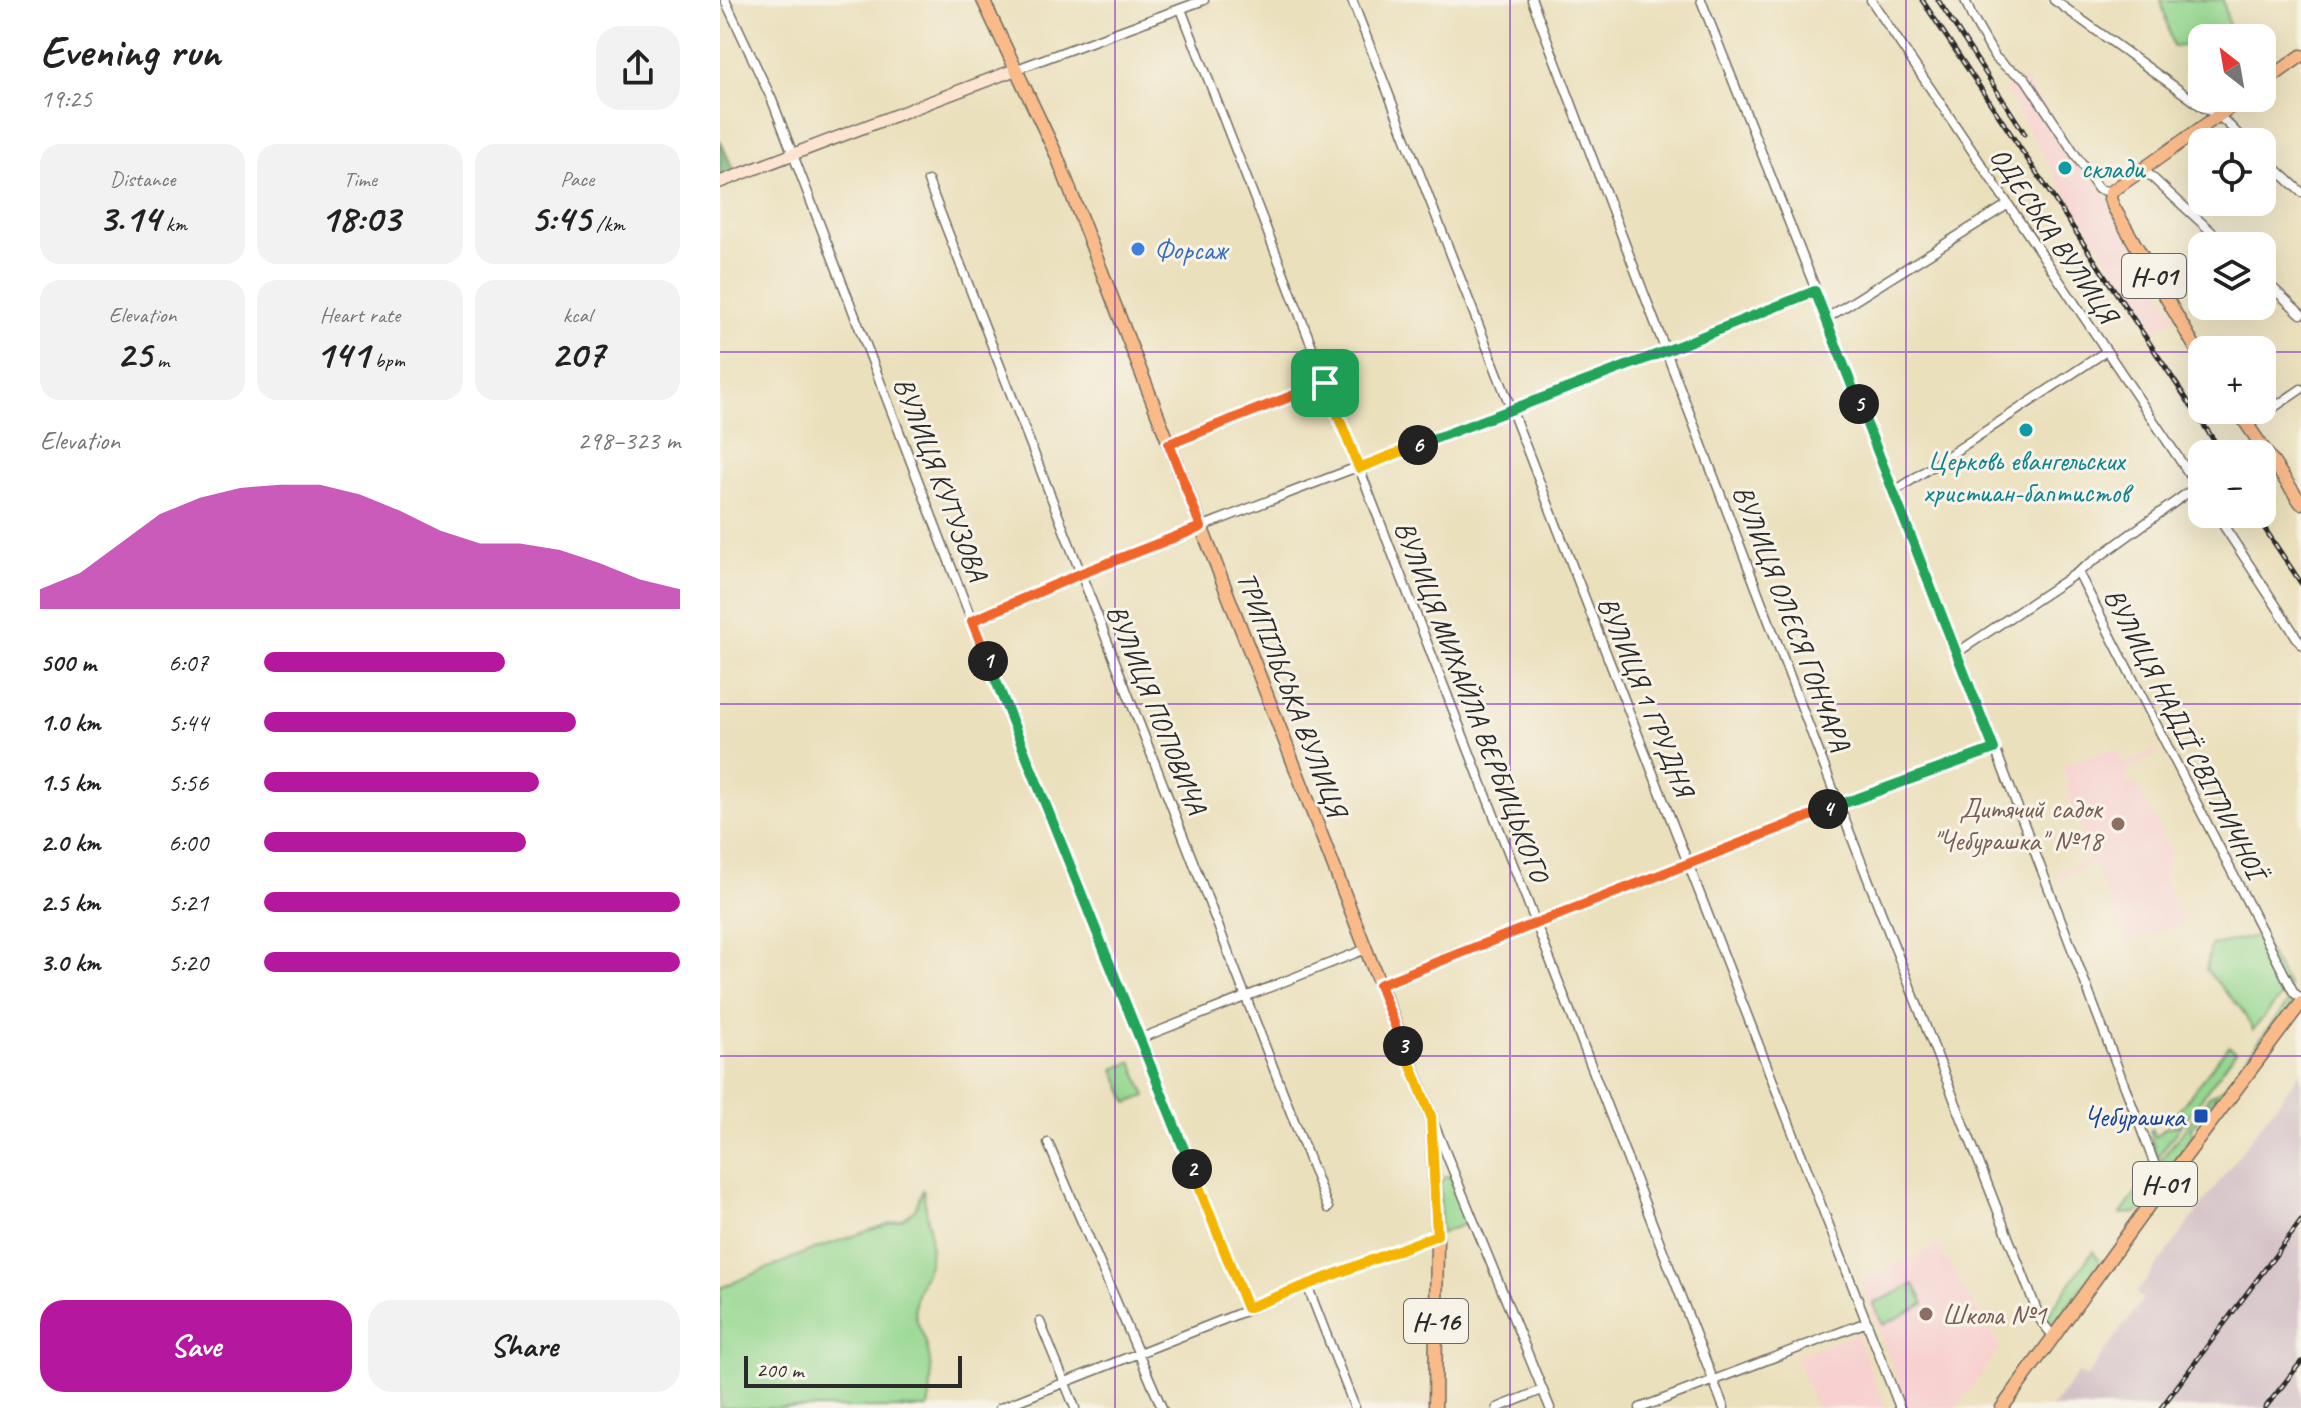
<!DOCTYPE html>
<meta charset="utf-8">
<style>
body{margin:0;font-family:Caveat,sans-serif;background:#f2f2f2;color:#222;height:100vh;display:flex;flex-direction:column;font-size:30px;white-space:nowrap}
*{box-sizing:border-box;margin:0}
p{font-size:26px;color:#767676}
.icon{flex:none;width:44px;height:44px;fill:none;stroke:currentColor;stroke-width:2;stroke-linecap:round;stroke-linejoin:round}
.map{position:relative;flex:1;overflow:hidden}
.panel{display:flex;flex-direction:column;background:#fff;width:720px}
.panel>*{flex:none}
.needle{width:52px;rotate:329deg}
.tools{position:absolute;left:1468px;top:24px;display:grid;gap:16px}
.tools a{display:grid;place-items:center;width:88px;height:88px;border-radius:16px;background:#fff;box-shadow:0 8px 32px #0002;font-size:40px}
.scale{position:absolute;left:24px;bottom:20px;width:218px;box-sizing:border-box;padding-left:8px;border:4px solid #2b2b2b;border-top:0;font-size:22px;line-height:28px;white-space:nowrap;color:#2b2b2b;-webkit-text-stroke:6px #f7f3e8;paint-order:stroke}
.pin{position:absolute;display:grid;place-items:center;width:68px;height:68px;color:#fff;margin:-34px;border-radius:16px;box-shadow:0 4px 12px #0006}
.km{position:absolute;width:40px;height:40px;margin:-20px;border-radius:50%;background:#222;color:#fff;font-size:22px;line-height:40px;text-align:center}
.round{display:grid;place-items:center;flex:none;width:84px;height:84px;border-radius:24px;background:#f2f2f2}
.overview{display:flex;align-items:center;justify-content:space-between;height:136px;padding:0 40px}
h1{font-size:44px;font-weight:800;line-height:60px}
.stats{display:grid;grid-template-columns:repeat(3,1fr);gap:12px;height:136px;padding:8px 40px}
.stats div{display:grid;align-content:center;border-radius:20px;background:#f2f2f2;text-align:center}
.stats b{font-size:40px;font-weight:800}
.stats small{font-size:22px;font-weight:400}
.stats p{font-size:22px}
.chart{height:224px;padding:16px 40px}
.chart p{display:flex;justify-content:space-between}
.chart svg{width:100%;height:144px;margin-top:8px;fill:#b5179e;opacity:.7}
.button{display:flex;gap:16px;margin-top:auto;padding:16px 40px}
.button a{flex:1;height:92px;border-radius:24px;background:#b5179e;color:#fff;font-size:32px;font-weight:800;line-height:92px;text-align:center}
.button a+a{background:#f2f2f2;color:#222}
ul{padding:0 40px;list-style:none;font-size:26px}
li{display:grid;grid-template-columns:128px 96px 1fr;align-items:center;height:60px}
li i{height:20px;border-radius:10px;background:#b5179e}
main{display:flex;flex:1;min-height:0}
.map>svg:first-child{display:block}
.built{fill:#f7d0cf}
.industrial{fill:#d2bec5}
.green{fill:#95d78f;stroke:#60815d;stroke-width:2}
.forest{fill:#78b87a;stroke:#527252;stroke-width:2}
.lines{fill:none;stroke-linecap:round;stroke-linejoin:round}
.street-casing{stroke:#6e6a5e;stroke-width:11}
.secondary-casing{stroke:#6e6a5e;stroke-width:14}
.primary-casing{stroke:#6e6a5e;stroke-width:15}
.street{stroke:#fff;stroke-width:8}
.secondary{stroke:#fde4d1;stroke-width:11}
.primary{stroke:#fabb8b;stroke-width:12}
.rail-casing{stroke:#2b2b2b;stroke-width:5}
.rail{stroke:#f7f3e8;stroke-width:2;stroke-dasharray:6;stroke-linecap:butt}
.split-1-casing{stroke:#fff;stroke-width:16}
.split-2-casing{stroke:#fff;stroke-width:16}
.split-3-casing{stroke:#fff;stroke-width:16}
.split-4-casing{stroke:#fff;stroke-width:16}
.split-5-casing{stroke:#fff;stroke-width:16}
.split-6-casing{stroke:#fff;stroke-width:16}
.split-7-casing{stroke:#fff;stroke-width:16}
.split-1{stroke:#f0652b;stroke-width:10}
.split-2{stroke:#22a559;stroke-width:10}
.split-3{stroke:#f5b400;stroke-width:10}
.split-4{stroke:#f0652b;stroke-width:10}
.split-5{stroke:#22a559;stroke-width:10}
.split-6{stroke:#22a559;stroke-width:10}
.split-7{stroke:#f5b400;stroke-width:10}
.grid{fill:none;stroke:#7b2cbf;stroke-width:2;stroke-opacity:0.55}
.culture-dot{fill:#0f9aa8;stroke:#f7f3e8;stroke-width:3}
.shop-dot{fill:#3f7fe0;stroke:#f7f3e8;stroke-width:3}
.education-dot{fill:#8d6e63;stroke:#f7f3e8;stroke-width:3}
.transit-dot{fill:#1a4fb4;stroke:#f7f3e8;stroke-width:3}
.labels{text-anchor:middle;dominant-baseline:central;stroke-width:6;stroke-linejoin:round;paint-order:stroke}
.shield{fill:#f7f3e8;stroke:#686764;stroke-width:2}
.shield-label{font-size:26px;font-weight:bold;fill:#2b2b2b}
.culture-label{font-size:28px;fill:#0d838f;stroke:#f7f3e8;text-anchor:start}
.street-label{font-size:28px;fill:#2b2b2b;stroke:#f7f3e8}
.shop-label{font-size:28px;fill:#366cbe;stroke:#f7f3e8;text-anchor:start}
.education-label{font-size:28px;fill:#785e54;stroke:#f7f3e8;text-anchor:end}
.transit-label{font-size:28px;fill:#164399;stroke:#f7f3e8;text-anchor:end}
</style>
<main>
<section class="panel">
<div class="overview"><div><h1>Evening run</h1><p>19:25</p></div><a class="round"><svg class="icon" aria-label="share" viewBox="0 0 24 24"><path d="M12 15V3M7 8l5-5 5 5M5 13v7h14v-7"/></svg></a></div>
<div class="stats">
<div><p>Distance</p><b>3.14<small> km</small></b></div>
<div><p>Time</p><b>18:03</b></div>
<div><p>Pace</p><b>5:45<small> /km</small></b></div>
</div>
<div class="stats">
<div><p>Elevation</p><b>25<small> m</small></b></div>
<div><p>Heart rate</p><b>141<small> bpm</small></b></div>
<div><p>kcal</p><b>207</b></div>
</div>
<div class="chart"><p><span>Elevation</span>298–323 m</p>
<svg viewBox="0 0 160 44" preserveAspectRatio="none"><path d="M0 44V38L10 33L20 24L30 15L40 10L50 7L60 6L70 6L80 9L90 14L100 20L110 24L120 24L130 26L140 30L150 35L160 38V44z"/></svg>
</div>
<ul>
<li><b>500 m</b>6:07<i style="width:58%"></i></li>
<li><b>1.0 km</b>5:44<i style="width:75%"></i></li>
<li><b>1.5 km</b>5:56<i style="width:66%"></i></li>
<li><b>2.0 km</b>6:00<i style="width:63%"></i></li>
<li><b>2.5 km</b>5:21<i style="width:100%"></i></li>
<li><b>3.0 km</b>5:20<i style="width:100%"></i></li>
</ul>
<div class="button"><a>Save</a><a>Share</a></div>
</section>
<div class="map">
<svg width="1581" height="1408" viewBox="0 0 1581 1408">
<rect width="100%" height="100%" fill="#f7f3e8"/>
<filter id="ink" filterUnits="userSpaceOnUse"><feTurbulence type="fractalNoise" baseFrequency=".0125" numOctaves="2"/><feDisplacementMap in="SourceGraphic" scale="16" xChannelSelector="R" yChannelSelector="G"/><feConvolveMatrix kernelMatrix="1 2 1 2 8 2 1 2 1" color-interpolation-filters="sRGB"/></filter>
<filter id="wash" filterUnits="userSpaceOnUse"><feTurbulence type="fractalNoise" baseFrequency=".006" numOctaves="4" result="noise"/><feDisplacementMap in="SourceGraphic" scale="32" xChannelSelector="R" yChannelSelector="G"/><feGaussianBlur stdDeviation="1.8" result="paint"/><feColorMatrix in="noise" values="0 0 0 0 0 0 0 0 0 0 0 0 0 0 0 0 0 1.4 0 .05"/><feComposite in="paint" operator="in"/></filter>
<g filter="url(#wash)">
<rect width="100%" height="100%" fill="#ebe0bc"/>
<!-- built -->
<path class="built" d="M1305,78l88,131 63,108 -21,13 -84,-127 -66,-114z
M1395,748l10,17 31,-16 2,4 -28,15 -5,9 4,8 8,-1 34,68 -8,25 21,46 -33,12 -4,-4 -20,13 -33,-81 -38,16 -1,-5 37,-16 -24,-62 2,-2 -7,-29z
M1218,1245l62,102 -43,61h-49l-48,-127z
M1136,1334l30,74h-70l-20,-52z"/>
<!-- industrial -->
<path class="industrial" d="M1581,1071v337h-250l27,-35 8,5 57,-79 -7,-5z"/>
<!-- green -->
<path class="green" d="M1441,0h62l9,38h-30v6l-29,3z
M1539,936l30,51 -36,43 -11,-20 -36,-40 5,-25z
M1572,997l4,3 -68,90 -9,8 -4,-2 -12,16 -3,-2 9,-14 14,-7z
M1508,1046l8,5 -52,71 -15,1z
M412,1062l14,34 -18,7 -14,-34z
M1474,1117l4,3 -8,9 3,3 -18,30 -7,1 -8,-2z
M1461,1125l-23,32 -2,-1 -6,-25 2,-2 4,8 9,-9z
M1432,1171l4,16 -18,26 -17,1z
M729,1176l22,46 -30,11 -1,-50 5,-6z
M203,1189c3,24 11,51 6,75 -4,14 -13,25 -14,41 -1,14 5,23 10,35 7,22 8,46 3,68h-208v-120l92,-38 91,-31 12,-10z
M1373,1251l7,11 -42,57 -3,3 -10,-3z
M1194,1284l10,20 -41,21 -10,-21z"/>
<!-- forest -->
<path class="forest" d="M0,140l16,36 -16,6z"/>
</g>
<g filter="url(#ink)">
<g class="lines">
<defs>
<path id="street" d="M5,0l47,100 200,521 275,687
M632,0l548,1408
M812,0l307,805 202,516 13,16
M981,0l126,318 65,175 66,159 197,513 13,15
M1151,0l331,493
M1245,0l7,17 23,40 11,10 19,11 73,111 13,3
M1334,0l150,108c18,7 28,21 42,34
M461,9l543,1399
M297,69l187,-69
M1542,156l39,36
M1423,169l84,77
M208,181l400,1027
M1542,278l39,36
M1107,318l180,-113
M1528,425l53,-36
M449,444l156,-61
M1172,493l213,-141
M1496,514l85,130
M1358,572l216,421 7,5
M252,621c277,-120 563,-216 843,-330
M1238,652l120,-80 119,-86
M659,985l460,-180 155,-56
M419,1039l227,-90
M714,1124l116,284
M328,1143l114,265
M587,1285l48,123
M320,1322l35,86
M280,1408l437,-173
M777,1408l45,-18
M920,1408l227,-86"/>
<path id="secondary" d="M0,182l297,-113"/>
<path id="primary" d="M263,0l73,154 375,962 6,119 -2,173
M1542,84l39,-28
M1482,359l-88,-151 -4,-9 1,-7 132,-94
M1517,410l64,93
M1282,1408l141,-195 158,-210"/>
</defs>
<!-- street casing -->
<use href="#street" class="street-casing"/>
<!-- secondary casing -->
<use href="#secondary" class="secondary-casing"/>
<!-- primary casing -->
<use href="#primary" class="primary-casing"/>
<!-- street -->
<use href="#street" class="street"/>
<!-- secondary -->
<use href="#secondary" class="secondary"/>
<!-- primary -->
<use href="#primary" class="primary"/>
<defs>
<path id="rail" d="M1202,0l301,454
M1218,0l87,134
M1535,514l46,69
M1441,1408l140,-187
M1545,1408l36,-46"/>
</defs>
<!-- rail casing -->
<use href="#rail" class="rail-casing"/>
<!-- rail -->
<use href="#rail" class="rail"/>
</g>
</g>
<g class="lines" filter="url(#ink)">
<defs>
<path id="split-1" d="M268,661l-16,-40 108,-47 121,-47 -32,-83 156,-61"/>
<path id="split-2" d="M268,661l204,508"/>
<path id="split-3" d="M472,1169l55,139 190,-73 -6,-119 -28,-70"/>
<path id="split-4" d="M683,1046l-24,-61 449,-176"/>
<path id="split-5" d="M1108,809l166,-60 -135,-345"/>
<path id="split-6" d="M698,445l248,-94 149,-60 44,113"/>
<path id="split-7" d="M605,383l34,85 59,-23"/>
</defs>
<!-- split-1 casing -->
<use href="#split-1" class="split-1-casing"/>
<!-- split-2 casing -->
<use href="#split-2" class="split-2-casing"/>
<!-- split-3 casing -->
<use href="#split-3" class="split-3-casing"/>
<!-- split-4 casing -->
<use href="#split-4" class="split-4-casing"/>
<!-- split-5 casing -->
<use href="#split-5" class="split-5-casing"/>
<!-- split-6 casing -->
<use href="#split-6" class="split-6-casing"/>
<!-- split-7 casing -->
<use href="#split-7" class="split-7-casing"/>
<!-- split-1 -->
<use href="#split-1" class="split-1"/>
<!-- split-2 -->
<use href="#split-2" class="split-2"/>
<!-- split-3 -->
<use href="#split-3" class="split-3"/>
<!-- split-4 -->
<use href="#split-4" class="split-4"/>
<!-- split-5 -->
<use href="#split-5" class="split-5"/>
<!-- split-6 -->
<use href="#split-6" class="split-6"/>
<!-- split-7 -->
<use href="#split-7" class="split-7"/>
</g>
<!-- grid -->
<path class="grid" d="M395,0v1408M790,0v1408M1186,0v1408M0,352h1482M1542,352h39M0,704h1581M0,1056h1581"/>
<!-- markers -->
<g class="culture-dot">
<circle cx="1345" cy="168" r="8"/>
<circle cx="1306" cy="430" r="8"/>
</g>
<circle class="shop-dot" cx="418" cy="249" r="8"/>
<g class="education-dot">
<circle cx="1398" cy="824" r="8"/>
<circle cx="1206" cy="1314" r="8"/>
</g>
<rect class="transit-dot" x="1473" y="1108" width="16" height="16" rx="4"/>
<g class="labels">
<!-- shield labels -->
<g class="shield">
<rect x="1402" y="254" width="64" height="44" rx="6"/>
<rect x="1413" y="1162" width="64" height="44" rx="6"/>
<rect x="684" y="1299" width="64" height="44" rx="6"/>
</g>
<g class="shield-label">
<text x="1434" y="276">Н-01</text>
<text x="1445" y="1184">Н-01</text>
<text x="716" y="1321">Н-16</text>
</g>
<!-- culture labels -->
<g class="culture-label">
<text x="1361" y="168">склади</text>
<text x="1306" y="460" text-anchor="middle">Церковь евангельских<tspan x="1306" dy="32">христиан-баптистов</tspan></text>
</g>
<!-- street labels -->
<g class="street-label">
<text transform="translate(1334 235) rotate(56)">ОДЕСЬКА ВУЛИЦЯ</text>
<text transform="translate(221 479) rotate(69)">ВУЛИЦЯ КУТУЗОВА</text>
<text transform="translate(1072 618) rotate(69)">ВУЛИЦЯ ОЛЕСЯ ГОНЧАРА</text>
<text transform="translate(572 694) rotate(69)">ТРИПІЛЬСЬКА ВУЛИЦЯ</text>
<text transform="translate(926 696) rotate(68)">ВУЛИЦЯ 1 ГРУДНЯ</text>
<text transform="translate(752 701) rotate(69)">ВУЛИЦЯ МИХАЙЛА ВЕРБИЦЬКОГО</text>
<text transform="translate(437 709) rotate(68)">ВУЛИЦЯ ПОПОВИЧА</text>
<text transform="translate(1465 733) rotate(63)">ВУЛИЦЯ НАДІЇ СВІТЛИЧНОЇ</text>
</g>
<!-- shop labels -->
<g class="shop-label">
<text x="434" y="249">Форсаж</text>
</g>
<!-- education labels -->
<g class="education-label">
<text x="1382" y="808">Дитячий садок<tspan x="1382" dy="32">"Чебурашка" №18</tspan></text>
<text x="1222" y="1314" text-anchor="start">Школа №1</text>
</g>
<!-- transit labels -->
<g class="transit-label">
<text x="1465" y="1116">Чебурашка</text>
</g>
</g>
</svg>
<div class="tools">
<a><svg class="needle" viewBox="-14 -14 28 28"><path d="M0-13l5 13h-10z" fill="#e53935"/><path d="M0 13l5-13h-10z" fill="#767676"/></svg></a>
<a><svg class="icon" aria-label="locate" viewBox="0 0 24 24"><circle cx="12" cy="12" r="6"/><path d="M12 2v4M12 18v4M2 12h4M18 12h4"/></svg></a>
<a><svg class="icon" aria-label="layers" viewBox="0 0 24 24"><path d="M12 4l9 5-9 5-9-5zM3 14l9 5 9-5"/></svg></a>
<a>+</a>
<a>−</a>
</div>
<div class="scale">200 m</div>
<div class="pin" style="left:605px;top:383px;background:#1e9e55"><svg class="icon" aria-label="arrive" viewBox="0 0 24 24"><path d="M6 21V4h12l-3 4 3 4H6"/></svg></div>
<b class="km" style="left:268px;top:661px">1</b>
<b class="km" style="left:472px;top:1169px">2</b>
<b class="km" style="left:683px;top:1046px">3</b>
<b class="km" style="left:1108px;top:809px">4</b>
<b class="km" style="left:1139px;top:404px">5</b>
<b class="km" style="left:698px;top:445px">6</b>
</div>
</main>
